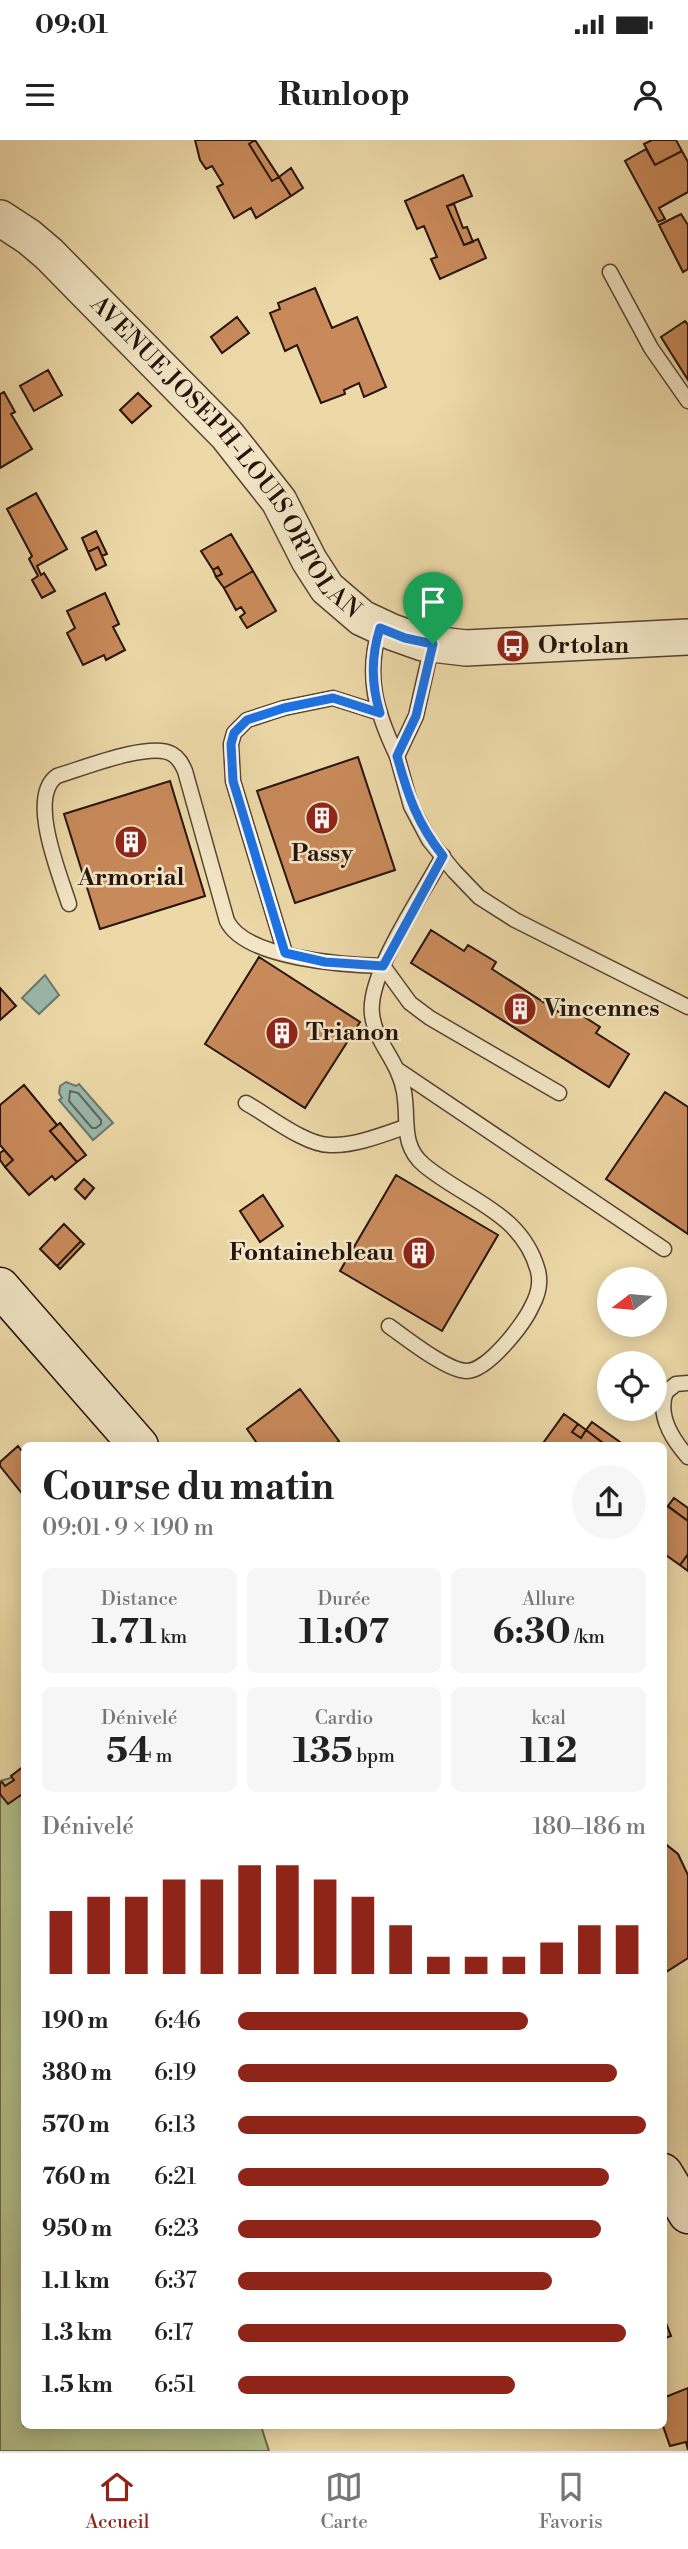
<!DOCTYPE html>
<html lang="fr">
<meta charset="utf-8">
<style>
body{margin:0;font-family:"Libre Bodoni",serif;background:#f6f6f6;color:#222;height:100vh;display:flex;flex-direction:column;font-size:26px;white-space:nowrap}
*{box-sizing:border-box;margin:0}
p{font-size:23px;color:#767676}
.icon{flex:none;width:38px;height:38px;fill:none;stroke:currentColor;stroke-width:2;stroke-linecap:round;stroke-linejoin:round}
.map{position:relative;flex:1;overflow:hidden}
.drawer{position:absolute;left:21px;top:1302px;width:646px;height:987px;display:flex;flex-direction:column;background:#fff;border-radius:10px;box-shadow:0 4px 18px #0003}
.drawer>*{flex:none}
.needle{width:46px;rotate:254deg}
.buttons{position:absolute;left:597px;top:1127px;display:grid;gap:14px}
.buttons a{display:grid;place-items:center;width:70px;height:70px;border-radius:50%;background:#fff;box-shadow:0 4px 18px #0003;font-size:35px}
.pin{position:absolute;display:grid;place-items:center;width:60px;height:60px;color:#fff;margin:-72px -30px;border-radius:50% 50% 50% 0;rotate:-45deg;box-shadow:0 0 7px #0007}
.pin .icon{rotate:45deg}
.round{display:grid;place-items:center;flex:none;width:74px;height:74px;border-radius:37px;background:#f6f6f6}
.head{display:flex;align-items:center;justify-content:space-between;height:119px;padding:0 21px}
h1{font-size:38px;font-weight:700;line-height:52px}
.stats{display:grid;grid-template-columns:repeat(3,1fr);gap:10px;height:119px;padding:7px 21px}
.stats div{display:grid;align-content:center;border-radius:10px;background:#f6f6f6;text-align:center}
.stats b{font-size:35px;font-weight:700}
.stats small{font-size:19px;font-weight:400}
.stats p{font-size:19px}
.chart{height:196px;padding:14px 21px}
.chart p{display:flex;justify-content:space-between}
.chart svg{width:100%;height:126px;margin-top:7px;stroke:#8f2418;stroke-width:6}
ul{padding:0 21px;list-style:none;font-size:23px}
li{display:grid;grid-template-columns:112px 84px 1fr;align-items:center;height:52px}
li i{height:18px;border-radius:9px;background:#8f2418}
.status{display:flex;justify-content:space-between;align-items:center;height:49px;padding:0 35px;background:#fff;direction:ltr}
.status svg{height:19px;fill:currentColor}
header{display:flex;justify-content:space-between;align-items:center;height:91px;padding:0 21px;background:#fff;font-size:32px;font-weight:700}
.dock{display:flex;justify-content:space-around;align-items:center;height:98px;border-top:2px solid #e0e0e0;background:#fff;font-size:19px;color:#767676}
.dock a{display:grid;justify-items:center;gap:4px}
.dock .active{color:#8f2418}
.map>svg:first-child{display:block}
.green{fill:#b4c08b;stroke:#6c6a4c;stroke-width:2}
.water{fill:#9ab9ad;stroke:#6b776d;stroke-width:2}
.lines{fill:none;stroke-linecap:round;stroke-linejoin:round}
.shore{stroke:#60665c;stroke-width:2}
.building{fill:#c98a5b;stroke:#25130c;stroke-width:2}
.service-casing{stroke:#574433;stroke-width:17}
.tertiary-casing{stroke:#574433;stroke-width:38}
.secondary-casing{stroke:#25130c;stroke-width:41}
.service{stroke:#f3e6c6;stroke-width:14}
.tertiary{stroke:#f3e6c6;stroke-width:35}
.secondary{stroke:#f3e6c6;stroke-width:38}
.route-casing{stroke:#fff;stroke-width:14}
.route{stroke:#1a73e8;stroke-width:9}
.labels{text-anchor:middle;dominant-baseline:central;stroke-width:5;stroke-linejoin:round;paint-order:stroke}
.street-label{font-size:24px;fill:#25130c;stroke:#f3e6c6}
.poi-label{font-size:24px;font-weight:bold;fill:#25130c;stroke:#f3e6c6;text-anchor:start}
</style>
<div class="status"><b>09:01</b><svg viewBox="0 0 49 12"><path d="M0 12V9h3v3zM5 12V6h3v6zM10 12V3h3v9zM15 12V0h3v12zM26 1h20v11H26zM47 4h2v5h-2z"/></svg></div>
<header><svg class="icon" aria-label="menu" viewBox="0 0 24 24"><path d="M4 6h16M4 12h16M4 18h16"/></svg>Runloop<svg class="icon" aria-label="person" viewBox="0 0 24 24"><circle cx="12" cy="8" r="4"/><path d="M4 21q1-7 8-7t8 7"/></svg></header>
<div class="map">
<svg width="688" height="2311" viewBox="0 0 688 2311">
<rect width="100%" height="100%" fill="#edd9a8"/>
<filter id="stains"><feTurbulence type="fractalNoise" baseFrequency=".00286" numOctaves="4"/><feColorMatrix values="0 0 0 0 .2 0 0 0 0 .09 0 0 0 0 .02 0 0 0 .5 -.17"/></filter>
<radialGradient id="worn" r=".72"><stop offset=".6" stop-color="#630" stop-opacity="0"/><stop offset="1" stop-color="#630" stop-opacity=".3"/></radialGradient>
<!-- green -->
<path class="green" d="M24,1634v652h237l8,25h-269v-670z"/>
<!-- water -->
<path class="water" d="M45,835l14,20 -20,19 -17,-16z
M66,942l10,4 3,-2 34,39 -20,17 -34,-40 3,-2 -3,-5 1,-7z"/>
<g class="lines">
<!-- shore -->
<path class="shore" d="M70,951l8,2 23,27v4l-5,4h-4l-23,-27z"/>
</g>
<!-- building -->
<path class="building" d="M195,0h60l-6,4 23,37 7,-4 12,19 -35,22 -5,-10 -17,10 -17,-31 6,-3 -11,-18 -6,3 -6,-9z
M255,0l24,37 -7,4 -23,-37z
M652,0h24l6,11 -27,14 -11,-21z
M646,9l9,16 27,-14 6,11v30l-29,16 6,11 -7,3 -33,-61z
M291,28l12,20 -12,8 -12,-19z
M463,35l9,21 -25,10 17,39 14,-6 8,19 -46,21 -9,-20 6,-2 -13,-31 -7,3 -12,-28z
M454,64l9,24 4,-1 6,15 -9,3 -17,-39z
M681,74l7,11v44l-5,3 -24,-47z
M315,148l17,40 25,-11 29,70 -22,10 -5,-14 -15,7 1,4 -24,9 -24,-58 -12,6 -15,-38 10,-4 -2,-6z
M237,177l12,16 -27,20 -11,-16z
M685,181l3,4v55l-27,-43z
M48,230l14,25 -28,16 -14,-25z
M4,252l11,20 -4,2 21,35 -32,19v-74z
M138,253l13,13 -19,17 -12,-13z
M36,353l31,56 -30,17 4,9 3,-2 11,18 -13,7 -10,-18 6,-4 -9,-17 3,-3 -25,-47z
M96,391l11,23 -5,2 -4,-9 -10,5 -6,-14z
M231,394l22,37 -29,17 -8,-11 6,-3 -4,-7 -5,3 -12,-19z
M98,407l8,18 -10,5 -8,-18z
M218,427l4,7 -6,3 -3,-7z
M253,431l23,40 -29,17 -7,-11 5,-4 -4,-6 -5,3 -12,-22z
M105,453l14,31 -6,3 12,23 -19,10 -2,-5 -21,10 -16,-32 8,-5 -8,-17z
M358,617l37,113 -100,33 -38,-112z
M170,641l35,115 -105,33 -36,-115z
M431,790l33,21 4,-6 28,17 -4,7 70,45 4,-9 34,22 -4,6 33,21 -20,33 -198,-124z
M259,817l101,65 -55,86 -100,-64z
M0,848l16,18 -16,14z
M24,945l33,40 -7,6 27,31 -22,18 -3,-4 -23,19 -24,-28 8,-7 -13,-15v-40z
M665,952l23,15v127l-82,-55z
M60,983l26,32 -9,7 -27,-31z
M4,1010l9,10 -8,7 -5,-7v-7z
M396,1035l102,60 -56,96 -102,-60z
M84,1039l10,9 -9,11 -10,-10z
M263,1055l20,31 -23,16 -20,-31z
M64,1084l17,17 -24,25 -17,-17z
M81,1101l3,3 -24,25 -3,-3z
M300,1249l39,52 -6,5h-74l-12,-17z
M564,1274l14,10 -6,8 9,6 5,-8 21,16h-66z
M592,1282l28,20 -2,4h-11l-21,-16z
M578,1284l8,6 -5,8 -9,-6z
M18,1306l6,8v42l-24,-30v-4z
M674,1358l14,10v13l-20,-15z
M663,1363l25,18v33l-8,11 -17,-12z
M688,1414v17l-8,-6z
M24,1626v27l-16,11 -8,-10v-11l2,-1 3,4 9,-6 -3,-4z
M663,1702l15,12 10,21v83l-25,16z
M663,2175l8,21 -8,3z
M688,2248v62l-2,-8 -16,4 -7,-20v-28z"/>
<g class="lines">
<defs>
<path id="service" d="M610,132l41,76 37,53
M380,488c-15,48 -4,84 17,128l19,-40 16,-71
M397,616l14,50 18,34 25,31 25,26 36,23 173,87
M69,764c-9,-29 -42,-107 -12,-128 24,-7 93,-35 115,-22 7,4 10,10 13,17l42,150c19,38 118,44 156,45l27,37 20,15 129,75
M285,813l-52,-172 -2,-37 3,-11 13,-13 37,-12 49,-10 47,15
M398,930l266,179
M246,963c22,12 59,42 84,42 24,1 52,-10 75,-18
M389,1186c17,12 57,44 77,45 21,1 58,-47 66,-65 6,-11 9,-23 6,-35 -16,-59 -72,-71 -114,-106 -24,-20 -15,-46 -20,-73 -5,-31 -29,-49 -32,-78 -5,-40 51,-120 71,-158
M688,1243l-12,1 -10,8c-9,23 6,47 22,65"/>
<g id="tertiary">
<path id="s1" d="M0,78l29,19 20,17 178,181 52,66 30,59 18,28 35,30 30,14 31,11 43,5 222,-11"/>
</g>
<path id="secondary" d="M0,1147l139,159
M663,2033l25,41"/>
</defs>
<!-- service casing -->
<use href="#service" class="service-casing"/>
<!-- tertiary casing -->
<use href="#tertiary" class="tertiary-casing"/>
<!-- secondary casing -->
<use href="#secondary" class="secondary-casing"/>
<!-- service -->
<use href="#service" class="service"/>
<!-- tertiary -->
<use href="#tertiary" class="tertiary"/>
<!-- secondary -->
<use href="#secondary" class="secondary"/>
</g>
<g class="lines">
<defs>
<path id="route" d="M380,488l25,10 28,6 -17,72 -19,40c11,40 20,67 46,100l-60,110 -58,-4 -40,-9 -52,-172 -2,-37 3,-11 13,-13 37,-12 49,-10 47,15c-9,-30 -9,-56 0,-85z"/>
</defs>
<!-- route casing -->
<use href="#route" class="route-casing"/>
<!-- route -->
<use href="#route" class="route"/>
</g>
<!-- icons -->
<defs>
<symbol id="bus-disc" viewBox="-11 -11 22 22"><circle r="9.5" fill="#8f2418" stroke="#f3e6c6"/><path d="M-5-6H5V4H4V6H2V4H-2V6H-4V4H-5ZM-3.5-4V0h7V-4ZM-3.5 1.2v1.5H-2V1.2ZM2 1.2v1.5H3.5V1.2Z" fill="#fff"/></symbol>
<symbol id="building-disc" viewBox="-11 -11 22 22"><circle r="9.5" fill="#8f2418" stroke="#f3e6c6"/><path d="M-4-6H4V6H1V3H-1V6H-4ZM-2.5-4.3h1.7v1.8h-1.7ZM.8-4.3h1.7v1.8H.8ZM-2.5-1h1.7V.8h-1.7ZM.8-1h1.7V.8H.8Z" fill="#fff"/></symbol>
</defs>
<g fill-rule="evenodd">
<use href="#bus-disc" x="494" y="487" width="38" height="38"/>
<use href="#building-disc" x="303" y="659" width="38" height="38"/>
<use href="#building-disc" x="112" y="683" width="38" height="38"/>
<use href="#building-disc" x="501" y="850" width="38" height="38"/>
<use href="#building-disc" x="263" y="874" width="38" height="38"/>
<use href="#building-disc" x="400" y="1094" width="38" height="38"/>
</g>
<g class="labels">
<!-- street labels -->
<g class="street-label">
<text stroke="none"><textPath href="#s1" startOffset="332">AVENUE JOSEPH-LOUIS ORTOLAN</textPath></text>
</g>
<!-- poi labels -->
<g class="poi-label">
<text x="538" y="506">Ortolan</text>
<text x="322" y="714" text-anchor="middle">Passy</text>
<text x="131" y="738" text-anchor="middle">Armorial</text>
<text x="544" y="869">Vincennes</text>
<text x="306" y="893">Trianon</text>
<text x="394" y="1113" text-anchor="end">Fontainebleau</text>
</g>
</g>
<rect width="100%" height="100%" filter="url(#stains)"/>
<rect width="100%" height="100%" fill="url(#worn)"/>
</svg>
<div class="buttons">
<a><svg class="needle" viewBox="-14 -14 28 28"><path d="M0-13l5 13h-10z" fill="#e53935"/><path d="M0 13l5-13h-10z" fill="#767676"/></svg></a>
<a><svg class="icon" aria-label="locate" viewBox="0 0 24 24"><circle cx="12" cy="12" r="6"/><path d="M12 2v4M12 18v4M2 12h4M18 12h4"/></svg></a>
</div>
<div class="pin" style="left:433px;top:504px;background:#1e9e55"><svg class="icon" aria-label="arrive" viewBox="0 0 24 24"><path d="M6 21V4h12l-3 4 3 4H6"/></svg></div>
<section class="drawer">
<div class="head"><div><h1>Course du matin</h1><p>09:01 · 9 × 190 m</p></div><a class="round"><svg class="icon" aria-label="share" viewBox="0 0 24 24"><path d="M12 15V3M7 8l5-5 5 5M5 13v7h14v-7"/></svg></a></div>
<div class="stats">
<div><p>Distance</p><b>1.71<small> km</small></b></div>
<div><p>Durée</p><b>11:07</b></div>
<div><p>Allure</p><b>6:30<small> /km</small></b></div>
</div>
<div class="stats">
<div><p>Dénivelé</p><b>54<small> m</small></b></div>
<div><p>Cardio</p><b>135<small> bpm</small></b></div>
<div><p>kcal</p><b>112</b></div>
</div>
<div class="chart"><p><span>Dénivelé</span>180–186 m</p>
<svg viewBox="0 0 160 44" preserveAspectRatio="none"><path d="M5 44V22M15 44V17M25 44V17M35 44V11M45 44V11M55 44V6M65 44V6M75 44V11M85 44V17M95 44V27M105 44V38M115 44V38M125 44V38M135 44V33M145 44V27M155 44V27"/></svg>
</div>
<ul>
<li><b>190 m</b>6:46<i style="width:71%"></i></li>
<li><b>380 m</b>6:19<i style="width:93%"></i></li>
<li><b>570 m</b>6:13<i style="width:100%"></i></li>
<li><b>760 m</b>6:21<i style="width:91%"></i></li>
<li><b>950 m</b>6:23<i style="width:89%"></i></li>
<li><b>1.1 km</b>6:37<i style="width:77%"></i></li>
<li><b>1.3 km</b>6:17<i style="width:95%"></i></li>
<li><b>1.5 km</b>6:51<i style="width:68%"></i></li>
</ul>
</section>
</div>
<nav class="dock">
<a class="active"><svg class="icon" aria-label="home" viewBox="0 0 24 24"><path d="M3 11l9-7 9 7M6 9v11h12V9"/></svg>Accueil</a>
<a><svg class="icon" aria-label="map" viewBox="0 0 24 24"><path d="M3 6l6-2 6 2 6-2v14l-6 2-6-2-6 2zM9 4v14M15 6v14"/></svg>Carte</a>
<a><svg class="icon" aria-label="saved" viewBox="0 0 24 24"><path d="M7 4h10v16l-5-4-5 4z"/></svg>Favoris</a>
</nav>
